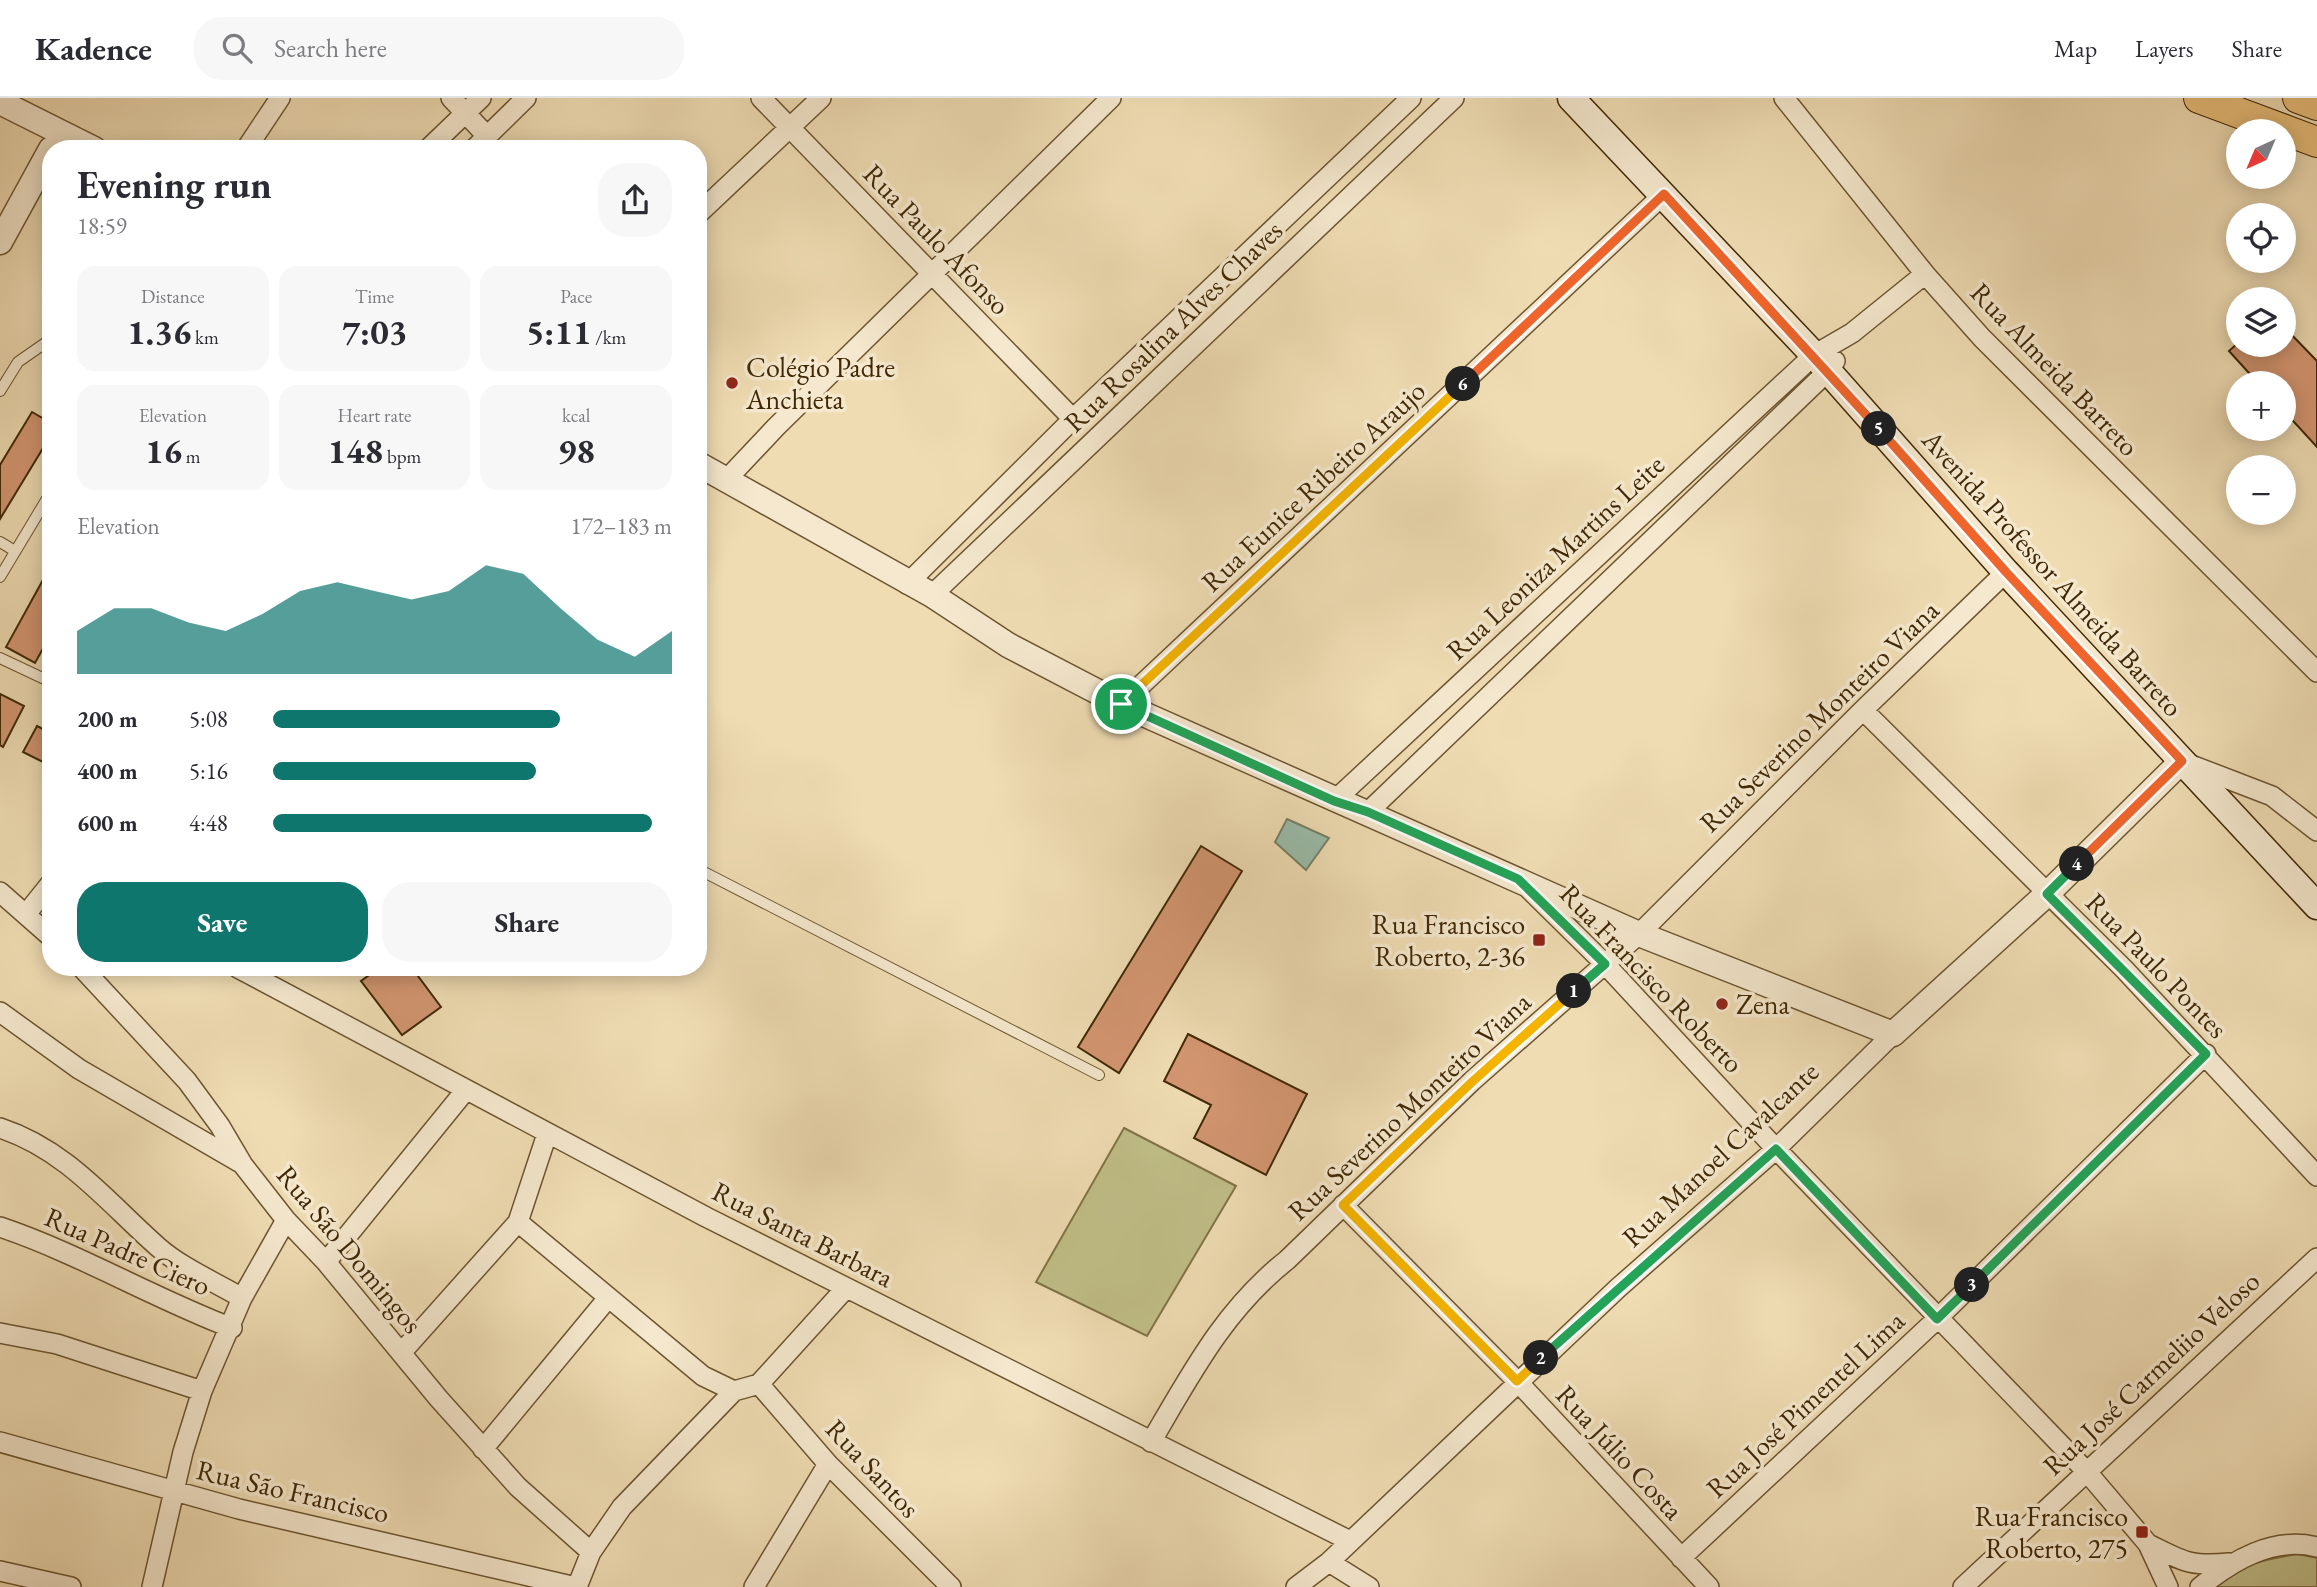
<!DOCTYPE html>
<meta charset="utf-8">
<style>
body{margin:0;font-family:"EB Garamond",serif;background:#f7f7f7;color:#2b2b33;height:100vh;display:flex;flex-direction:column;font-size:26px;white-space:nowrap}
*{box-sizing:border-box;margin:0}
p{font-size:23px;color:#7c7c81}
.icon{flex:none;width:38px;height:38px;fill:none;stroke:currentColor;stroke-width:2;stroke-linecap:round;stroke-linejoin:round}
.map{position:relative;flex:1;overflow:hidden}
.sheet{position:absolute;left:42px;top:42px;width:665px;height:836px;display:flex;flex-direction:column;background:#fff;border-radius:28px;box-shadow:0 4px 18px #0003}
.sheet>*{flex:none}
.needle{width:46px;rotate:224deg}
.buttons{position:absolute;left:2226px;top:21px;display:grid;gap:14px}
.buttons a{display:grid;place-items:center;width:70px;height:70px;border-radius:50%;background:#fff;box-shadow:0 4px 18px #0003;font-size:35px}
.pin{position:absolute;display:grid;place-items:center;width:60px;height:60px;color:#fff;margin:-30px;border:4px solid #fff;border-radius:50%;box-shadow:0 2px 7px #0007}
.km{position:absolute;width:35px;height:35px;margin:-18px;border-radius:50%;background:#222;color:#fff;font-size:19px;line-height:35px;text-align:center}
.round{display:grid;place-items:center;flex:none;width:74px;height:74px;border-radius:28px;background:#f7f7f7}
.overview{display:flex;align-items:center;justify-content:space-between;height:119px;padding:0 35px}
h1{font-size:38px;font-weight:700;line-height:52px}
.stats{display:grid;grid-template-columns:repeat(3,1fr);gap:10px;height:119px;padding:7px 35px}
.stats div{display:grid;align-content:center;border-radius:18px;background:#f7f7f7;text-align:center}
.stats b{font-size:35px;font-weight:700}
.stats small{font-size:19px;font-weight:400}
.stats p{font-size:19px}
.chart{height:196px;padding:14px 35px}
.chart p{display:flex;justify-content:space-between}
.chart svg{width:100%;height:126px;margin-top:7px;fill:#0f766e;opacity:.7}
.cta{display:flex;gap:14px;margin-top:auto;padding:14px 35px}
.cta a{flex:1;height:80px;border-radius:28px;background:#0f766e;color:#fff;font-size:28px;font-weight:700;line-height:80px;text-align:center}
.cta a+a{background:#f7f7f7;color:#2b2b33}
ul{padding:0 35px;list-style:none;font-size:23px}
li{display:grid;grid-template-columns:112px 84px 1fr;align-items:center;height:52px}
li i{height:18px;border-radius:9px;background:#0f766e}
header{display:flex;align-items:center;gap:42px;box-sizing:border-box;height:98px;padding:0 35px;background:#fff;border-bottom:2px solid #e1e1e2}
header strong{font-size:33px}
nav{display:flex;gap:38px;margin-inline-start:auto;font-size:24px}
.search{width:490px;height:63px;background:#f7f7f7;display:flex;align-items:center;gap:18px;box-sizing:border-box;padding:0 24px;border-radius:28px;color:#7c7c81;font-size:26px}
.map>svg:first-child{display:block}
.green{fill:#c0be88;stroke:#807346;stroke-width:2}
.water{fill:#9abca9;stroke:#768167;stroke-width:2}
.building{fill:#d39671;stroke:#402805;stroke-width:2}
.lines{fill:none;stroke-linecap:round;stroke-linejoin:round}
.service-casing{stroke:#6c5530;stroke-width:12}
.minor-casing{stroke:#6c5530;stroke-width:22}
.tertiary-casing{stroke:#6c5530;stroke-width:27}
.secondary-casing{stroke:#402805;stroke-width:29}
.primary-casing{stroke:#402805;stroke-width:32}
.service{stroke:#f5e8ce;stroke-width:10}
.minor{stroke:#f5e8ce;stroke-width:19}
.tertiary{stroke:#f5e8ce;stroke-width:24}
.secondary{stroke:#f5e8ce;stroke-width:26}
.primary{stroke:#e8be7a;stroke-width:30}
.split-1-casing{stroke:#fff;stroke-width:14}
.split-2-casing{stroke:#fff;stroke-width:14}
.split-3-casing{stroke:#fff;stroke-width:14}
.split-4-casing{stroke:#fff;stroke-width:14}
.split-5-casing{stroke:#fff;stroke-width:14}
.split-6-casing{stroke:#fff;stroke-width:14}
.split-7-casing{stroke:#fff;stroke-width:14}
.split-1{stroke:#22a559;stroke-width:9}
.split-2{stroke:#f5b400;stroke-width:9}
.split-3{stroke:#22a559;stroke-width:9}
.split-4{stroke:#22a559;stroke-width:9}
.split-5{stroke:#f0652b;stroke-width:9}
.split-6{stroke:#f0652b;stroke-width:9}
.split-7{stroke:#f5b400;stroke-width:9}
.poi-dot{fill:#8f2418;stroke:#f5e8ce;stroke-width:2.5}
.labels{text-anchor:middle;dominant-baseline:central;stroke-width:7;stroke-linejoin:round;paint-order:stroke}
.street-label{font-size:28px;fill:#402805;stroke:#f5e8ce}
.poi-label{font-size:28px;fill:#402805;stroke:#f5e8ce;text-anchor:start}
</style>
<header>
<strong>Kadence</strong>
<div class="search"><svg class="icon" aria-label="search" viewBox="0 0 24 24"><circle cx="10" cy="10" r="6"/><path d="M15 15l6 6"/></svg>Search here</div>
<nav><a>Map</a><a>Layers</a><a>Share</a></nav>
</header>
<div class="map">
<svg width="2317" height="1489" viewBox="0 0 2317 1489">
<rect width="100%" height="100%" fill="#efdcb3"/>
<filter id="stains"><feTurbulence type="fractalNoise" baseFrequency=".00286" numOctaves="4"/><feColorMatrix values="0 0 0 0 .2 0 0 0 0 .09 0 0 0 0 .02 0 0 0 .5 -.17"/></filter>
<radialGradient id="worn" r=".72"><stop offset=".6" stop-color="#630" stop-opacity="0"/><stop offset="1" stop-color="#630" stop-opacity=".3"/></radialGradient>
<!-- green -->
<path class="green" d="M1124,1030l112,58 -89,150 -111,-54z
M2298,1456l19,4v29h-102c22,-23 52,-28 83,-33z"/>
<!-- water -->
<path class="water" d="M1287,721l42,19 -23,32 -31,-28z"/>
<!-- building -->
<path class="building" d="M2284,229l33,34v86l-33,-36v-28h-26l-29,-32 9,-8 46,2z
M32,314l19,11v12l-51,84v-54z
M49,471l2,65 -16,29 -29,-16z
M0,596l24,12 -21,41 -3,-2z
M37,628l14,7v33l-28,-14z
M1201,748l41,25 -123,202 -41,-26z
M379,870h33l29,39 -39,28 -41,-54z
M1188,936l119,60 -41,81 -72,-37 17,-33 -47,-24z"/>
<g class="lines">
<defs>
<path id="service" d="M0,293l18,-29 33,-23
M0,444l15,9
M0,479l51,-85
M0,560l51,24
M698,771l401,206"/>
<path id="minor" d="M451,0l36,38
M761,0l312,321
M1784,0l141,176 57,64 335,334
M246,51l34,-51
M428,51l53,-51
M474,51l52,-51
M698,116l123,-116
M727,381l49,-52 335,-329
M907,486l166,-165 338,-321
M932,497l522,-497
M1121,606l543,-510
M1863,612l261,259 193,207
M2186,665l86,33 45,35
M1334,703l480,-446 38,-22 73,-59
M1368,714l460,-441 7,-10
M1529,791l76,75 171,185 311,323 61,72 20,43
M0,794l51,45
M27,815l24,-30
M82,870l105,113 33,45 23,39 43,55 40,42 113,137 79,88 73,65
M238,870l468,249 642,323
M0,914l79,57 160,93
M0,1030c67,22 107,74 158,119 24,21 57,35 84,51
M1343,1107l174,176 192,206
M518,1124l185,154 31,15
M0,1129c80,27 153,71 232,101
M326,1164l139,-171
M0,1235l57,11 145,47
M401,1255l117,-131 29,-88
M759,1286l69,80 123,123
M0,1344l239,67 337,78
M1151,1344c40,-68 73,-132 136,-182l185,-179 167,-147 224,-224 143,-138
M483,1351l125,-151
M2148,1446c35,17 41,23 81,19
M1681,1460l256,-239 269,-265
M1329,1464l40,25
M0,1473l71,16
M152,1489l31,-135 19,-61 40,-93 44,-78
M577,1489l14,-35 31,-45 112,-116 25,-7 87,-96
M754,1489l74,-123
M1296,1489l33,-25 289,-274 158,-139 117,-115
M1963,1489l354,-329
M2200,1489c32,-26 73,-51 117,-40"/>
<path id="tertiary" d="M0,4l94,47
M0,144l51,-93
M698,366l234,131 76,50 113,59 518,230 254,100 154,-140 135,-133"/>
<path id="secondary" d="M1571,0l243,257 192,217 311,334"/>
<path id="primary" d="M2199,0l118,44
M2298,0l19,7"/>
</defs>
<!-- service casing -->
<use href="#service" class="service-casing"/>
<!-- minor casing -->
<use href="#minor" class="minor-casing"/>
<!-- tertiary casing -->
<use href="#tertiary" class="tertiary-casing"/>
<!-- secondary casing -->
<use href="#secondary" class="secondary-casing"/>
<!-- primary casing -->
<use href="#primary" class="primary-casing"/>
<!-- service -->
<use href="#service" class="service"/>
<!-- minor -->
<use href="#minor" class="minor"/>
<!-- tertiary -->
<use href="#tertiary" class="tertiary"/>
<!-- secondary -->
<use href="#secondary" class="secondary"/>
<!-- primary -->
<use href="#primary" class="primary"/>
</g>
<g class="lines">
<defs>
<path id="split-1" d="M1121,606l213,97 34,11 150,67 87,85 -31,27"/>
<path id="split-2" d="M1541,1260l-24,23 -174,-176 129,-123 102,-91"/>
<path id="split-3" d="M1541,1260l235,-209 161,170 35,-34"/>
<path id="split-4" d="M1972,1187l234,-231 -159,-160 30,-30"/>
<path id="split-5" d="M1879,331l127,143 176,189 -105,103"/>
<path id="split-6" d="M1463,286l201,-190 215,235"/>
<path id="split-7" d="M1121,606l342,-320"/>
</defs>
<!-- split-1 casing -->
<use href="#split-1" class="split-1-casing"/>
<!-- split-2 casing -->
<use href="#split-2" class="split-2-casing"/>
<!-- split-3 casing -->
<use href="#split-3" class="split-3-casing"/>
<!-- split-4 casing -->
<use href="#split-4" class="split-4-casing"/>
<!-- split-5 casing -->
<use href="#split-5" class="split-5-casing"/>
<!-- split-6 casing -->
<use href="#split-6" class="split-6-casing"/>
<!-- split-7 casing -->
<use href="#split-7" class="split-7-casing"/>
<!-- split-1 -->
<use href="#split-1" class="split-1"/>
<!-- split-2 -->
<use href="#split-2" class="split-2"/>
<!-- split-3 -->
<use href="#split-3" class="split-3"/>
<!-- split-4 -->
<use href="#split-4" class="split-4"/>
<!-- split-5 -->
<use href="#split-5" class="split-5"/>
<!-- split-6 -->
<use href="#split-6" class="split-6"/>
<!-- split-7 -->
<use href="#split-7" class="split-7"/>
</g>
<!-- markers -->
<g class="poi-dot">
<circle cx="732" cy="285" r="7"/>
<rect x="1532" y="835" width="14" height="14" rx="3.5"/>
<circle cx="1722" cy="906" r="7"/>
<rect x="2135" y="1427" width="14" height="14" rx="3.5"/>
</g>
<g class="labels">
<!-- street labels -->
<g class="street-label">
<text transform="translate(937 141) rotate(46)">Rua Paulo Afonso</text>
<text transform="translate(1173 228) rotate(-44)">Rua Rosalina Alves Chaves</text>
<text transform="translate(2055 271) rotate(46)">Rua Almeida Barreto</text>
<text transform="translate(1313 388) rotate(-43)">Rua Eunice Ribeiro Araujo</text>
<text transform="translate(1555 459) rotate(-43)">Rua Leoniza Martins Leite</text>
<text transform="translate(2053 475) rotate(48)">Avenida Professor Almeida Barreto</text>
<text transform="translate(1819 618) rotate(-44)">Rua Severino Monteiro Viana</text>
<text transform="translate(2157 867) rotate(46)">Rua Paulo Pontes</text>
<text transform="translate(1652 880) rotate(46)">Rua Francisco Roberto</text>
<text transform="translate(1409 1008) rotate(-43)">Rua Severino Monteiro Viana</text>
<text transform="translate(1720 1056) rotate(-43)">Rua Manoel Cavalcante</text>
<text transform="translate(803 1136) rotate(27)">Rua Santa Barbara</text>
<text transform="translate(350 1151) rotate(50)">Rua São Domingos</text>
<text transform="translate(128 1153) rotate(24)">Rua Padre Ciero</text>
<text transform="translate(2151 1275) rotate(-43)">Rua José Carmeliio Veloso</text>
<text transform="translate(1805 1306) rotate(-43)">Rua José Pimentel Lima</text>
<text transform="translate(1620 1354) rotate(47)">Rua Júlio Costa</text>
<text transform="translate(873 1370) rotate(47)">Rua Santos</text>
<text transform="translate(293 1393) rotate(13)">Rua São Francisco</text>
</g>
<!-- poi labels -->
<g class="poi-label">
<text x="746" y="269">Colégio Padre<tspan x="746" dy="32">Anchieta</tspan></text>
<text x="1525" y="826" text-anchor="end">Rua Francisco<tspan x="1525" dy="32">Roberto, 2-36</tspan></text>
<text x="1736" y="906">Zena</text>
<text x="2128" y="1418" text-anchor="end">Rua Francisco<tspan x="2128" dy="32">Roberto, 275</tspan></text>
</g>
</g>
<rect width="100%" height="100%" filter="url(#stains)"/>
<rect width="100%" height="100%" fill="url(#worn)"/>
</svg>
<div class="buttons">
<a><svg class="needle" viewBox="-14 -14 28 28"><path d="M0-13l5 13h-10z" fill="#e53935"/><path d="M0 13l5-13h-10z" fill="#7c7c81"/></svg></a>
<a><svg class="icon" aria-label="locate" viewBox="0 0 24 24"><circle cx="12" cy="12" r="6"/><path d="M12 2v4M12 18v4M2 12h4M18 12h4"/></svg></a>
<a><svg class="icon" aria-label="layers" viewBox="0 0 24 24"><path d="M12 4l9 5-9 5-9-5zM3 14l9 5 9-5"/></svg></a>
<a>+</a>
<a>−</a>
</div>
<div class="pin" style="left:1121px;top:606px;background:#1e9e55"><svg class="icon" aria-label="arrive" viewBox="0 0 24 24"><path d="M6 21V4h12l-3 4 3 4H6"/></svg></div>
<b class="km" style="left:1574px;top:893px">1</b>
<b class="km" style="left:1541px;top:1260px">2</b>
<b class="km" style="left:1972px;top:1187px">3</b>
<b class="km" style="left:2077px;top:766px">4</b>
<b class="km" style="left:1879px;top:331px">5</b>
<b class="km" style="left:1463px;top:286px">6</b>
<section class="sheet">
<div class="overview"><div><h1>Evening run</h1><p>18:59</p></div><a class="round"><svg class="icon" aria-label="share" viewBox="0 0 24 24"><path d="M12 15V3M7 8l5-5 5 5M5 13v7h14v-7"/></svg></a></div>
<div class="stats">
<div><p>Distance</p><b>1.36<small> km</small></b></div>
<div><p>Time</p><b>7:03</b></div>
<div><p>Pace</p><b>5:11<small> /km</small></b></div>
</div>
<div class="stats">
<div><p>Elevation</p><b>16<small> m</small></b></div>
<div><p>Heart rate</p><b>148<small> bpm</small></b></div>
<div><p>kcal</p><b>98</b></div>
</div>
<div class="chart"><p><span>Elevation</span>172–183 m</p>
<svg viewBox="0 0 160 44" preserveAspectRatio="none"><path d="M0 44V29L10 21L20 21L30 26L40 29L50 23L60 15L70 12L80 15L90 18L100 15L110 6L120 9L130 21L140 32L150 38L160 29V44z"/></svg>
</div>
<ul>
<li><b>200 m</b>5:08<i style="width:72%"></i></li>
<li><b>400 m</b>5:16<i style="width:66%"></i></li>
<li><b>600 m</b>4:48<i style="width:95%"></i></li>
</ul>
<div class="cta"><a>Save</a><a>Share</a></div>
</section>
</div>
